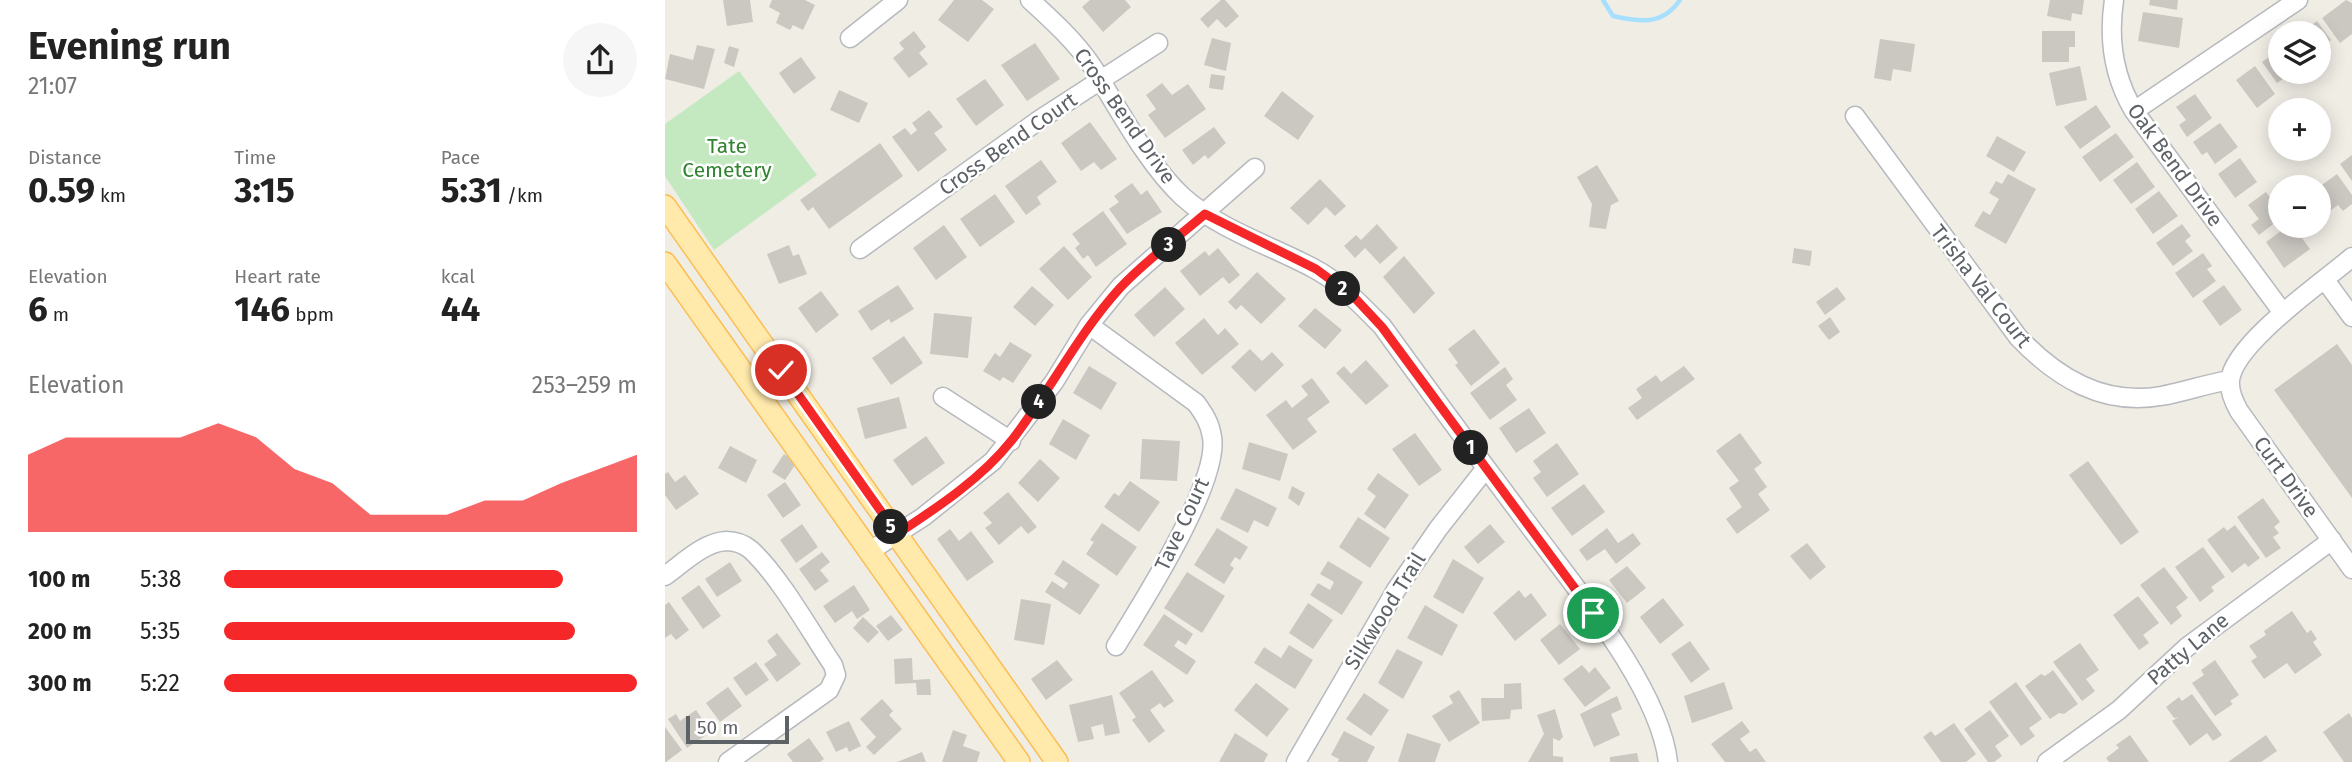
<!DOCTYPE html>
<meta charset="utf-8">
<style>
body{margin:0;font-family:"Fira Sans",sans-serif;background:#f6f6f6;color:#222;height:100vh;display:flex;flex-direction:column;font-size:26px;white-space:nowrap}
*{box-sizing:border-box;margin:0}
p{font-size:23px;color:#767676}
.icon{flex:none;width:38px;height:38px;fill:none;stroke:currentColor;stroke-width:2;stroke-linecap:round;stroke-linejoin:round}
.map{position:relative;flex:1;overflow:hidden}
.drawer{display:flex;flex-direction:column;background:#fff;width:665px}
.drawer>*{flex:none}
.fabs{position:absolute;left:1603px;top:21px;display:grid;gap:14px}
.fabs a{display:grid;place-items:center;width:63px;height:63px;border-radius:50%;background:#fff;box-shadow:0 4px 18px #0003;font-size:35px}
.scale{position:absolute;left:21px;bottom:18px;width:103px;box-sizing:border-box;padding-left:7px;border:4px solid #5d6267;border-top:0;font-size:19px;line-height:24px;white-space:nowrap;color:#5d6267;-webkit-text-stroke:5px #fff;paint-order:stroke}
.pin{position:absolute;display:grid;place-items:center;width:60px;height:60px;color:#fff;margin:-30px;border:4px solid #fff;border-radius:50%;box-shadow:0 2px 7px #0007}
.km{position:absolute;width:35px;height:35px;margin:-18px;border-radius:50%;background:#222;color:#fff;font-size:19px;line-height:35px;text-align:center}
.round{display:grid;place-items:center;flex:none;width:74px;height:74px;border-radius:37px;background:#f6f6f6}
.summary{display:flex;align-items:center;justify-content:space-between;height:119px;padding:0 28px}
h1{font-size:38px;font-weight:700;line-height:52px}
.stats{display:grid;grid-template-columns:repeat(3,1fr);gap:10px;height:119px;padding:7px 28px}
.stats div{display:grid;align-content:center}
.stats b{font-size:35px;font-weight:700}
.stats small{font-size:19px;font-weight:400}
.stats p{font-size:19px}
.chart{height:196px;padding:14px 28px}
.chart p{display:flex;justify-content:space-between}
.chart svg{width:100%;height:126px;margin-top:7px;fill:#f52728;opacity:.7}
ul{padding:0 28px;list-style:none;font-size:23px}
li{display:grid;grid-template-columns:112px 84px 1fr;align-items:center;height:52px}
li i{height:18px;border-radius:9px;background:#f52728}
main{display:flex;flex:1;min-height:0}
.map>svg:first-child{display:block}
.green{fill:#c4e9c0}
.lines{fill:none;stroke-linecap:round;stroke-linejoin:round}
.stream{stroke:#a7e0ff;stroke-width:4.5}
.building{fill:#cbc8c2}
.minor-casing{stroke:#b6b9bd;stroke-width:21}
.major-casing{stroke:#fbbe54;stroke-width:24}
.minor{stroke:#fff;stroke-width:18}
.major{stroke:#ffeaac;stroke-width:21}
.route-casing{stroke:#fff;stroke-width:14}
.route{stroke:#f52728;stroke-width:9}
.labels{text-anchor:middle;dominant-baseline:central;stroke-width:5;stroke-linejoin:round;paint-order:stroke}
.street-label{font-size:21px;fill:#5d6267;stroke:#fff}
.park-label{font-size:21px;fill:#31842f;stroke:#fff}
</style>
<main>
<section class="drawer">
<div class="summary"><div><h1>Evening run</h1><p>21:07</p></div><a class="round"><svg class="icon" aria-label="share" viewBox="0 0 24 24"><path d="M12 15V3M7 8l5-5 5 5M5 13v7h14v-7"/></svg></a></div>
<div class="stats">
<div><p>Distance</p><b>0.59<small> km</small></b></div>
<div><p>Time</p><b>3:15</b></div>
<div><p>Pace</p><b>5:31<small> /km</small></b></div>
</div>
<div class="stats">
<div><p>Elevation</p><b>6<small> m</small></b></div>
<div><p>Heart rate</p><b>146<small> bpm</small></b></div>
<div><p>kcal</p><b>44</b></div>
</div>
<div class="chart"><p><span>Elevation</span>253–259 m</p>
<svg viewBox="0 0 160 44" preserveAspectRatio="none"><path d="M0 44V17L10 11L20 11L30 11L40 11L50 6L60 11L70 22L80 27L90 38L100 38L110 38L120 33L130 33L140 27L150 22L160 17V44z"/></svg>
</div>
<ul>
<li><b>100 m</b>5:38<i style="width:82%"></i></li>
<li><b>200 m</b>5:35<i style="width:85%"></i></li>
<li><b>300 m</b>5:22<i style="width:100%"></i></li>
</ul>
</section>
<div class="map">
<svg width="1687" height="762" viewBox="0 0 1687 762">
<rect width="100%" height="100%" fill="#f0ede5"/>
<!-- green -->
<path class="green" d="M74,71l78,104 -103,75 -49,-74v-52z"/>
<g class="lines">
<!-- stream -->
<path class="stream" d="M938,0l10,16c27,6 49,10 67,-16"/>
</g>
<!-- building -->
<path class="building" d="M58,0h27l3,22 -26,4z
M107,0h33l10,5 -12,25 -10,-5 -3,5 -14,-7 4,-10 -11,-6z
M289,0h28l12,9 -26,33 -30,-22z
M425,0h35l6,7 -28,25 -21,-25z
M556,0h4l14,16 -13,12 -9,-9 -9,9 -8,-9z
M1385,0h34l-2,15 -10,-2 -1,8 -24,-5z
M1485,0h28l-1,10 -28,-5z
M1681,0l6,3v31l-12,9 -18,-25z
M1478,12l40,6 -4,30 -41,-7z
M1652,21l14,19 -12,9v-16h-19z
M249,31l12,16 -7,6 9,11 -19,14 -16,-20 11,-9 -5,-6z
M1377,31h33v16h-6v15h-27z
M547,38l19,5 -5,28 -22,-6z
M1215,39l35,5 -4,28 -18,-3 -2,12 -17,-3z
M370,43l25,36 -33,22 -26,-36z
M32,45l18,4 -11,40 -39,-10 5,-25 23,6z
M64,46l10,3 -5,18 -10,-4z
M1615,49v23h13l-16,11 -15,-21z
M136,57l15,21 -22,16 -15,-21z
M1415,66l7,34 -31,6 -7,-33z
M1590,66l20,28 -18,14 -21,-28z
M546,74l14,2 -2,14 -14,-2z
M320,79l19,26 -28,21 -20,-27z
M497,83l10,12 16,-11 18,25 -41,29 -17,-23 8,-6 -10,-14z
M174,90l29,13 -9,20 -29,-13z
M617,91l32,25 -16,24 -34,-24z
M1530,94l17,24 -25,19 -8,-12 7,-5 -10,-13z
M1431,105l15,22 -31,22 -16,-22z
M264,110l14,17 -9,6 13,17 -29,22 -26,-35 13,-9 6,7 6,-5 -5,-7z
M425,122l27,37 -16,11 -7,-8 -13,9 -20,-28z
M1555,123l18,24 -23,17 -8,-12 -5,3 -9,-13z
M549,127l12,16 -18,16 -3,-4 -12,10 -11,-15z
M1451,133l18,24 -34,25 -18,-25z
M1332,136l29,16 -12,20 -28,-16z
M215,143l23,33 -74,53 -16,-22 -5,4 -8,-11z
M1687,155v26l-12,-17z
M1575,158l17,24 -22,16 -17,-24z
M376,160l16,22 -20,15 4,7 -15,11 -21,-29z
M1472,162l18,25 -24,17 -18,-24z
M932,165l22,36 -8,4 -5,24 -17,-2 3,-23 -15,-27z
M1343,174l28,15 -30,55 -32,-18 9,-15 7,4 9,-16 -10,-6 7,-12 6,3z
M1672,174l15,21v9l-9,7 -5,-6 -11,8 -8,-11v-15z
M655,179l26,27 -11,10 -9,-9 -18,18 -18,-17z
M467,183l9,12 6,-5 15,22 -35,22 -18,-25 10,-7 -5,-6z
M1494,191l19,25 -25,18 -18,-25z
M1601,192l14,19v8l-21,16 -8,-10 8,-6 -11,-14z
M330,194l20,28 -35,25 -20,-28z
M438,211l24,33 -31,23 -8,-12 -5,4 -8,-11 5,-4 -8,-10z
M712,224l21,24 -18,16 -15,-16 -10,10 -11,-12 12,-11 5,5z
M1517,224l9,12 -6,5 8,10 -20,15 -17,-23z
M279,225l23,32 -31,23 -23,-32z
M1623,226h5l17,23 -26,19 -18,-26z
M124,245l4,11 6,-2 8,20 -28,10 -12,-30z
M399,246l28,31 -24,23 -29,-31z
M553,248l22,27 -11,9 -6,-7 -23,19 -20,-25 25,-20 4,5z
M1129,248l18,3 -2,15 -18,-3z
M1538,253l9,13 -5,3 9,12 -23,17 -18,-25z
M739,256l31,37 -21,21 -31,-37z
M592,272l29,27 -25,25 -20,-19 -5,5 -8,-8z
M233,285l16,24 -23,14 -2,-4 -18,12 -13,-20z
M1559,285l18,25 -22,16 -18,-25z
M367,286l22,19 -19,21 -22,-19z
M500,287l20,22 -31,28 -20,-22z
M1172,287l9,12 -21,16 -9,-13z
M156,291l18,24 -23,18 -18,-25z
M650,308l27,22 -17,19 -27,-23z
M269,313l38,4 -4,41 -38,-4z
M1165,317l10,15 -11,8 -11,-14z
M539,318l14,17 7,-7 14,16 -37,31 -27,-32z
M809,329l26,34 -29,23 -16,-21 3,-2 -10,-14z
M239,336l19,27 -32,22 -19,-27z
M345,342l22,13 -19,28 -10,-6 -3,4 -17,-10 12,-18 5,4z
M1672,344l15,21v133l-78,-108z
M585,349l12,12 10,-9 12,13 -29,27 -24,-25z
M701,360l23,26 -23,19 -30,-32 8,-7 7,8z
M424,366l28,17 -16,27 -28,-17z
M1019,366l11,13 -58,41 -9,-12 14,-10 -6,-9 20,-14 5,7z
M840,367l8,12 -7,6 11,15 -27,20 -20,-27z
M647,378l18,24 -23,17 10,13 -24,18 -27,-35 20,-15 6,8 16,-13 -7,-9z
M234,397l8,31 -42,11 -8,-31z
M864,408l17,25 -30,20 -17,-25z
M398,419l27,16 -14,25 -27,-16z
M750,433l27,37 -23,16 -27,-37z
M1075,433l22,30 -8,6 13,18 -9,7 12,16 -33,24 -11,-15 16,-12 -13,-19 10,-7 -23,-30z
M261,436l19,27 -33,23 -19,-26z
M477,439l38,2 -3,40 -37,-2z
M584,442l39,12 -8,27 -38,-12z
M892,443l22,31 -32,23 -14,-19 8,-6 -8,-11z
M65,446l27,14 -11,23 -28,-15z
M119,454l13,8 -12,18 -13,-8z
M375,459l20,19 -22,24 -20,-19z
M1423,461l51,71 -18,13 -52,-70z
M3,472l7,10 10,-7 14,19 -23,16 -11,-15v-21z
M713,473l31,22 -24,34 -21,-15 12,-18 -9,-7z
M465,481l30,21 -21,30 -35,-25 10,-14 5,3z
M120,482l16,23 -18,13 -16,-23z
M919,484l21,28 -33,24 -21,-28z
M627,486l13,7 -6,13 -11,-8z
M571,488l41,20 -9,19 -14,-7 -6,13 -28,-14z
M343,492l29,35 -9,7 -7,-8 -22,19 -14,-17 7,-5 -9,-10z
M1598,498l17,24 -6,5 5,6 -6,4 8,11 -15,10 -29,-41z
M693,517l32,21 -20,30 -31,-21z
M437,523l35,24 -20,29 -31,-22 8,-12 -4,-2z
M137,524l16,23 -22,16 -16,-23z
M825,524l15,18 -27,22 -14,-17z
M1570,525l25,33 -12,9 -3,-4 -13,10 -25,-33 17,-13 3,4z
M552,528l31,19 -8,13 -5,-3 -5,8 4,3 -10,16 -30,-19z
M942,528l11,15 15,-10 8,11 -25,20 -11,-15 -18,12 -8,-11z
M285,529l9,12 12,-10 23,31 -27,19 -30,-42z
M1142,543l19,24 -16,13 -20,-24z
M1538,547l22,30 -14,10 3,4 -14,11 -25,-35z
M157,552l8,10 -10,8 9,11 -14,10 -16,-22z
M788,559l31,19 -21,36 -30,-17z
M398,560l37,25 -20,30 -35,-23 7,-11 12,8 4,-6 -14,-9z
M663,561l35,21 -21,33 -32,-20 8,-12 12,7 4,-8 -14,-8z
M65,562l12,19 -25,16 -12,-18z
M962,566l19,22 -19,15 -18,-23z
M1499,567l24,31 -12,9 6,9 -11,9 -31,-40z
M522,572l38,24 -23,37 -38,-25z
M34,585l22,31 -18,13 -22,-31z
M189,585l16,25 -13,9 -5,-8 -17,12 -12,-17z
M854,590l6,8 6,-5 16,22 -32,26 -22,-28z
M1473,596l21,27 -16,12 6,8 -10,7 -26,-35z
M998,598l21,27 -24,19 -20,-27z
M356,599l30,5 -7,41 -30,-5z
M4,602l20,28 -13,10 -5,-6 -6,4v-33z
M643,603l25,17 -20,29 -24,-16z
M760,605l33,20 -16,31 -35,-18z
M1627,611l15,22 4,-3 6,9 -4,3 9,13 -27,19 -8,-11 -23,16 -13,-18 6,-4 -8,-11 17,-11 -2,-4z
M499,614l29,20 -7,11 -8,-5 -4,6 22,15 -9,14 -44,-30z
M226,615l12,15 -15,11 -12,-15z
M198,617l16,15 -11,11 -15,-15z
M895,624l20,25 -21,16 -19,-25z
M112,633l24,31 -24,18 -13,-18 13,-9 -10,-14z
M1025,641l20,28 -19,14 -20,-29z
M1415,643l19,27 -13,9 9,12 -13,10 -29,-39z
M624,645l24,15 -18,29 -41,-26 10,-16 17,11z
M732,649l26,13 -20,37 -25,-16z
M247,658l1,22 17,-1 1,16h-14l-1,-12 -21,1 -1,-25z
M392,660l16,20 -27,20 -15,-21z
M1550,660l24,35 -9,6 3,3 -18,12 -23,-33 12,-8 -3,-5z
M91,662l13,18 -23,16 -13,-18z
M917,665l7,8 6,-6 16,21 -26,19 -22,-28z
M487,670l22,31 -10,7 -4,-5 -10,7 15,21 -16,12 -17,-23 4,-3 -17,-24z
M1388,670l25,34 -14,10 -5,-1 -9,6 -25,-33 16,-12 4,2z
M1059,682l9,27 -41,14 -8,-27z
M1351,682l26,37 -13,9 6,8 -14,10 -32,-44z
M591,683l33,26 -22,28 -33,-27z
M856,683l1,26 -11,1 -1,9 -28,2 -1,-23h23v-14z
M63,687l14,19 -22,16 -14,-19z
M794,690l21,33 -31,19 -17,-26 21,-13 -4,-7z
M699,693l25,17 -18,26 -25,-17z
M1527,694l30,41 -9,6 -6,-8 -17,13 -18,-25 6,-4 -4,1 -8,-11 13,-10 3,4z
M447,695l8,38 -15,3 -2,-12 -12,3 3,12 -16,3 -9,-37z
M952,696l5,13 -11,5 9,21 -26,12 -14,-33z
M217,699l11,12 -4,4 13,14 -28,26 -8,-8 10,-10 -16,-18z
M890,709l8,28 -4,4 -6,-3v18l10,1v5h-35l16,-28 -7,-19z
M31,710l15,22 -24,16 -19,-29 8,-5 4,7z
M1325,710l19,26 -14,10 7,10 -8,6h-6l-24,-33z
M1684,713l3,5v44h-8l-21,-30z
M184,721l12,25 -12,6 -2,-5 -11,5 -10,-20z
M1077,721l8,11 -10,7 10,13 6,-4 10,14h-41l-14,-18z
M1289,723l22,31 -10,8h-25l-18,-25 8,-6 4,5z
M0,727l17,23 -16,12h-1z
M288,730l14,5 -4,11 17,6 -3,10h-35z
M679,731l31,16 -8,15h-29l1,-3 -8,-4z
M570,733l33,21 -4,8h-45z
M742,733l34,11 -6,18h-37z
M1465,735l19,27h-40l-3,-4 13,-10 -3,-3z
M1601,735l11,16 -16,11h-33z
M144,738l15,21 -4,3h-27l-6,-8z
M257,752l4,10h-29z
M972,753l2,9h-29v-5z"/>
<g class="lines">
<defs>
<path id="minor" d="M365,0c23,21 45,41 62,66 25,40 56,99 91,131 37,33 87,48 130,71 27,14 48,37 69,58 47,65 95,130 143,194 46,63 134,165 143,242
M1449,0c-6,40 -1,76 20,111l149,202
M185,38l48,-38
M1469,111l164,-111
M1190,116l163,221c39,41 85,69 143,59 23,-4 45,-12 69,-16
M195,249l179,-129 119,-77
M1687,257c-30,26 -117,85 -122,123 -1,10 4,22 9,31l113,158
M1660,280l27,37
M424,325l107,78c8,11 14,20 16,34 8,45 -71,168 -96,209
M278,397l68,44
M205,551l53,-34 70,-56 61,-79 35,-57 32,-39 134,-118
M0,576c17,-12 39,-34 61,-35 9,0 18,3 25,9 30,28 59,81 82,115l3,10 -7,15 -101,72
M631,762l100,-172 42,-61 48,-61
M1382,762l72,-52 68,-63 145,-107"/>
<path id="major" d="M0,206l392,556
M0,263l354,499"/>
</defs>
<!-- minor casing -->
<use href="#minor" class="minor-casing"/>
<!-- major casing -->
<use href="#major" class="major-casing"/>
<!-- minor -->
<use href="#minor" class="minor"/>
<!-- major -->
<use href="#major" class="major"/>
</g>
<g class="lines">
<defs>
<path id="route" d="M116,370l116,164c41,-27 84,-55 115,-94 38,-49 66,-106 108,-152 25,-27 57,-50 85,-74l111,55 38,28 28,30 211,286"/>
</defs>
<!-- route casing -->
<use href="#route" class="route-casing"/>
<!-- route -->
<use href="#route" class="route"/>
</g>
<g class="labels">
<!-- street labels -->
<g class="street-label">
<text transform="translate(460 116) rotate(55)">Cross Bend Drive</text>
<text transform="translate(343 144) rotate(-35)">Cross Bend Court</text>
<text transform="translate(1510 165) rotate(54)">Oak Bend Drive</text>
<text transform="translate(1316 286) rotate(52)">Trisha Val Court</text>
<text transform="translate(1621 477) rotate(54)">Curt Drive</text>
<text transform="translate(517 524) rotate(-65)">Tave Court</text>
<text transform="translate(720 611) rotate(-58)">Silkwood Trail</text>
<text transform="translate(1523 649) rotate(-40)">Patty Lane</text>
</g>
<!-- park labels -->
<g class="park-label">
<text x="62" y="146">Tate<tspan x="62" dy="24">Cemetery</tspan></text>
</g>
</g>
</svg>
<div class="fabs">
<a><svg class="icon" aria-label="layers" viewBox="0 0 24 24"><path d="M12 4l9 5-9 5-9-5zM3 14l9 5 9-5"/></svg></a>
<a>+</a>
<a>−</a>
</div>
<div class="scale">50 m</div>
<div class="pin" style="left:928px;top:613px;background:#1e9e55"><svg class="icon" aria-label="arrive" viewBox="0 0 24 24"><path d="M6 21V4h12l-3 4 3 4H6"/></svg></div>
<div class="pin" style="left:116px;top:370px;background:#d93025"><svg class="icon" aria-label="check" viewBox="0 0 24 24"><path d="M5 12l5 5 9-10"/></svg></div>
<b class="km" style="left:806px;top:448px">1</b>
<b class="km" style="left:678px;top:289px">2</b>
<b class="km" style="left:504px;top:245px">3</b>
<b class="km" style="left:374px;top:402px">4</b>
<b class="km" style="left:226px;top:527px">5</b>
</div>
</main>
